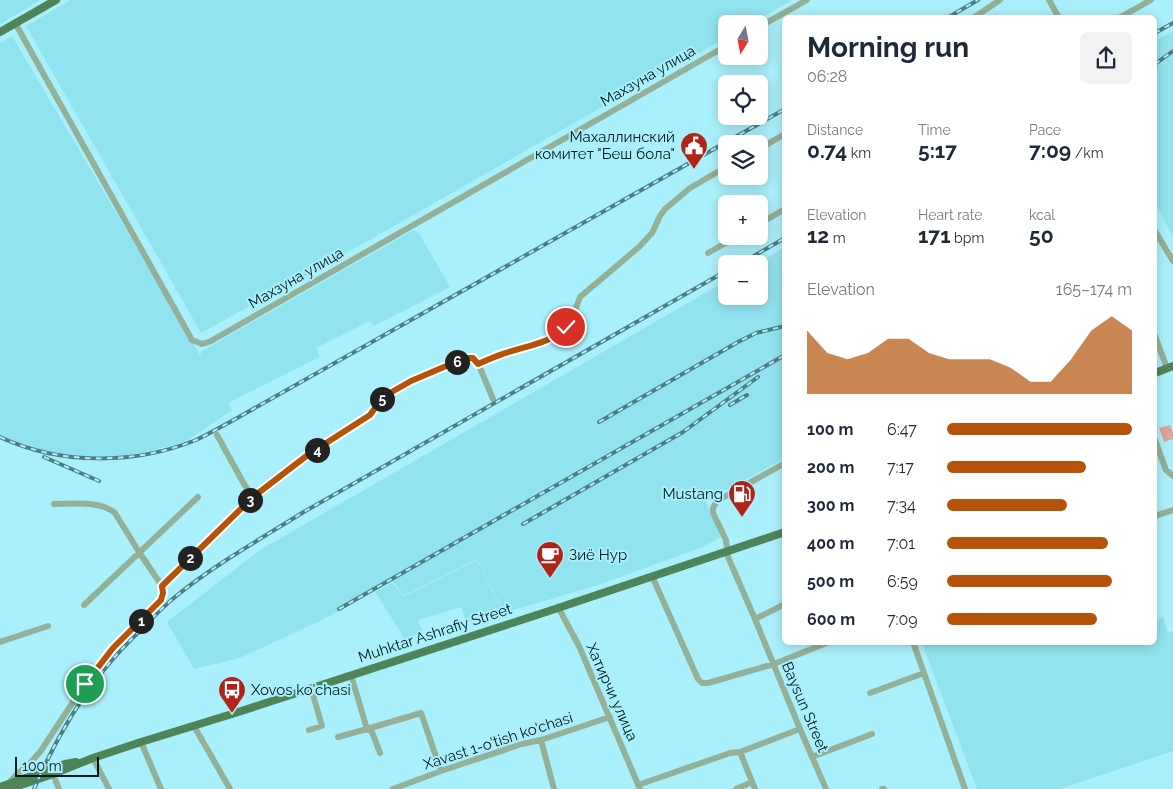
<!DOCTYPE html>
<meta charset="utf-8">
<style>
body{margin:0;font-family:Raleway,sans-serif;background:#f2f2f3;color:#1f2937;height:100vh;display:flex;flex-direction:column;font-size:19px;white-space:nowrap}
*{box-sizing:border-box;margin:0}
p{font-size:16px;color:#747a83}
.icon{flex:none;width:28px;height:28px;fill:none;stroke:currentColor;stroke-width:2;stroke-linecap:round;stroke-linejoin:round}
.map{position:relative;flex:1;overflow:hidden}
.details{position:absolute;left:782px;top:15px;width:375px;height:630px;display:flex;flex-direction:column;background:#fff;border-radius:8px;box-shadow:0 2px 12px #0003}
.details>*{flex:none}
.needle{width:32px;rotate:190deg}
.fabs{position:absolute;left:718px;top:15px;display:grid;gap:10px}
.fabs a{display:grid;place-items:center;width:50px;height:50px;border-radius:8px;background:#fff;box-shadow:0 2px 12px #0003;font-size:25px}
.scale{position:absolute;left:15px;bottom:12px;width:84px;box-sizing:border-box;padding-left:5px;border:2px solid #00191d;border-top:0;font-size:14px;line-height:18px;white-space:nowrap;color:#00191d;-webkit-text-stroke:4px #aaf0fc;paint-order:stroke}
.pin{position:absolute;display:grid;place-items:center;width:42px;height:42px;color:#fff;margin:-21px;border:2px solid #fff;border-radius:50%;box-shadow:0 1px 5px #0007}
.km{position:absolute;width:25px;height:25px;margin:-12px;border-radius:50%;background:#222;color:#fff;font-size:14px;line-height:25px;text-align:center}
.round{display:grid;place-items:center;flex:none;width:52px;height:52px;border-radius:8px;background:#f2f2f3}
.overview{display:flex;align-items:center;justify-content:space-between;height:85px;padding:0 25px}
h1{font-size:28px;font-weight:700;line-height:38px}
.metrics{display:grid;grid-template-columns:repeat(3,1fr);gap:8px;height:85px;padding:5px 25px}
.metrics div{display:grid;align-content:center}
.metrics b{font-size:21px;font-weight:700}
.metrics small{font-size:14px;font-weight:400}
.metrics p{font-size:14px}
.chart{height:140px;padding:10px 25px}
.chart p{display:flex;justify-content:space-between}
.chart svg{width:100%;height:90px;margin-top:5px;fill:#b45309;opacity:.7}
ul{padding:0 25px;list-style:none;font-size:16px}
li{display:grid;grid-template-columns:80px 60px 1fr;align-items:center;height:38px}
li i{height:12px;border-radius:6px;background:#b45309}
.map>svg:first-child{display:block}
.built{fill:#92e3f0}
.green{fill:#d9a49b}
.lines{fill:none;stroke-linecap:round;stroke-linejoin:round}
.minor{stroke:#94b098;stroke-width:6}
.major{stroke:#4f8459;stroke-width:8}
.rail-casing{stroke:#4f7d85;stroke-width:4}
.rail{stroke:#aaf0fc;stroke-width:2;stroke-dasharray:5.5;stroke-linecap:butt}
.route-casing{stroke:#fff;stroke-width:10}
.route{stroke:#b45309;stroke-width:6}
.labels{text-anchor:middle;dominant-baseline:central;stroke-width:4;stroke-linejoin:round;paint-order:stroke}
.street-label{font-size:15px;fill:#00191d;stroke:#aaf0fc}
.poi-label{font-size:15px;fill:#00191d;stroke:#aaf0fc;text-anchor:end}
</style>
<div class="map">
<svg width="1173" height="789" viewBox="0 0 1173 789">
<rect width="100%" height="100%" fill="#aaf0fc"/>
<!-- built -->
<path class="built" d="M0,0h41l-41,24z
M71,0h721l-41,24h-25v14l-110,61 -264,151 -151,83 -175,-307z
M1173,31v206l-18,-34v-162z
M12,36l188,319 2,-4 212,-121 5,3 31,54 -76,39 -4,-5 -54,27 4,9 -92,46 4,7 -47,32 -39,10 -33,5 -42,-1 -41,-9 -30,-12v-392z
M785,247v211l-79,43 15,36 -18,10 -105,38 -94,28 -27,-54 -73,36 -12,-14 -70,39 -82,38 -46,11 -27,-47 93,-72 466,-269v15h33v-32h-3z
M477,560l26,53 -37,10 -5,-16 -43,13 4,11 -16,10 -31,-49 17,-9 12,13z
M1163,617l5,16 5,-2v120l-113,38h-83l-55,-146 233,-1v-21z"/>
<!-- green -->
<path class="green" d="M1170,425l3,8v6l-9,3 -5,-14z"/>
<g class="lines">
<!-- minor -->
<path class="minor" d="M1049,0l10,18
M973,18l27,-18
M1119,18l32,-18
M15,23l177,317 10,4 9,-3 515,-295
M759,27l48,-27
M759,149l26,-15
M759,224l26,-15
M1155,231l18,30
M708,253l30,-17
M1155,336l12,32
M478,363l15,36
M217,435l27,49 9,13
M1155,440l11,30 7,6
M785,463l-68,38 -4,7v5l13,27 2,17 27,62 45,110 26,60
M54,504c19,0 45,-4 61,9l24,39 23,34
M1155,516l18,-6
M652,576l46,103 4,4h6l66,-19 55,-22
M84,605l114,-108
M558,607l21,39 61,143
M755,619l30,-15
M0,642l48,-16
M913,642l52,147
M351,675l16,54 5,3 8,21
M870,693l54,-20
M194,726l36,63
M309,730l13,-4 -11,-38
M338,737l29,-8 54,-16 20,58
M541,740l13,49
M141,742l20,47
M740,752l15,37
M812,757l60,-23
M93,758l16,31
M53,774l6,15
M8,784l8,-9 14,-12 10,-11 45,-68 28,-36 48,-48 2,-7 -1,-7 91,-89 56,-43 60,-39 12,-15 9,-7 21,-12 54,-23h8l5,5 31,-12 35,-10 15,-7 13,-16 8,-21 59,-50 13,-14 8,-17 5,-7 25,-21 36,-21
M638,785l92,-32 10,-1 60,-23
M393,789l48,-18 81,-27 19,-4 69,-23
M736,789l16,-7
M882,789h2"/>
<!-- major -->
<path class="major" d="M0,32l56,-32
M1155,373l18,-7
M0,787l65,-23 11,-2
M9,789l44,-15 40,-16 48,-16 91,-28 314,-102 239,-80"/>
<defs>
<path id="rail" d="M947,18l31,-18
M1155,33l18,-10
M1155,64l18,-13
M740,264l45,-26
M730,405l17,-10
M599,422l139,-80 18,-9 29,-7
M0,437c60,28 134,28 196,3 11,-5 23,-12 34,-18l555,-313
M44,457l55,24
M523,524l160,-92 75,-55
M339,609l446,-254
M34,789c18,-42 41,-83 69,-118 12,-15 25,-29 39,-42 10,-11 21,-22 33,-32 39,-32 84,-57 127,-84l424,-242"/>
</defs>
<!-- rail casing -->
<use href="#rail" class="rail-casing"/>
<!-- rail -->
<use href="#rail" class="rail"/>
</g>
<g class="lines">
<defs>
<path id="route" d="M85,684l28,-36 48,-48 2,-7 -1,-7 91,-89 56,-43 61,-39 10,-14 10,-8 21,-12 54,-23h8l5,6c11,-5 22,-10 34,-13 19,-6 40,-9 54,-24"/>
</defs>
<!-- route casing -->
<use href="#route" class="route-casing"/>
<!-- route -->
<use href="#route" class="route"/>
</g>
<!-- icons -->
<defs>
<symbol id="civic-pin" viewBox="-11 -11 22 30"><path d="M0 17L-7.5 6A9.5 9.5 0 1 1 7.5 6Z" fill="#b12219" stroke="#aaf0fc"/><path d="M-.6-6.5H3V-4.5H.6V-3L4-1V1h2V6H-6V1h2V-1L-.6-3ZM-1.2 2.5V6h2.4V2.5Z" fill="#fff"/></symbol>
<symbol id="fuel-pin" viewBox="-11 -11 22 30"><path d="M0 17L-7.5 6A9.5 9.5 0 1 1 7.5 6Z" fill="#b12219" stroke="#aaf0fc"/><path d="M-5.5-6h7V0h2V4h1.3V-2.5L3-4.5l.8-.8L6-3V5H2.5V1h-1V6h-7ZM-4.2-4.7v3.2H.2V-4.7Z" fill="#fff"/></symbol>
<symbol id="cafe-pin" viewBox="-11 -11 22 30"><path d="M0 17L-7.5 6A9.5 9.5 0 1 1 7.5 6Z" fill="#b12219" stroke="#aaf0fc"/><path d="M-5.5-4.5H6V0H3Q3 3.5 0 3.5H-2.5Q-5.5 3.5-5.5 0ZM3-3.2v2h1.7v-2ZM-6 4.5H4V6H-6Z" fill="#fff"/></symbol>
<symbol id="bus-pin" viewBox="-11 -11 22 30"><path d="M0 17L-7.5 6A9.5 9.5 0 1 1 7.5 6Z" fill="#b12219" stroke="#aaf0fc"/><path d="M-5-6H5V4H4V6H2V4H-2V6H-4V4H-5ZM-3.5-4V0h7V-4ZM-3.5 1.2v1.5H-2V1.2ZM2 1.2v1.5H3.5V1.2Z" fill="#fff"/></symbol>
</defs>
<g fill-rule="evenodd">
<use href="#civic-pin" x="678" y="130" width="32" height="43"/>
<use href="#fuel-pin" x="726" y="478" width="32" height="43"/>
<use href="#cafe-pin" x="534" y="539" width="32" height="43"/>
<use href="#bus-pin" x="216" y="674" width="32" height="43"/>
</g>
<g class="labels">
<!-- street labels -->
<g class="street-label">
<text transform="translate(648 76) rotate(-30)">Махзуна улица</text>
<text transform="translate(296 278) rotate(-30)">Махзуна улица</text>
<text transform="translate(435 633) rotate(-18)">Muhktar Ashrafiy Street</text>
<text transform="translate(612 692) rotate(66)">Хатирчи улица</text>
<text transform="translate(805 707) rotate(67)">Bаysun Street</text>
<text transform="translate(498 741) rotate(-18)">Xavast 1-o'tish ko'chasi</text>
</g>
<!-- poi labels -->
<g class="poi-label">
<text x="675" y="137">Махаллинский<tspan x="675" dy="17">комитет "Беш бола"</tspan></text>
<text x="723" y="494">Mustang</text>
<text x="569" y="555" text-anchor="start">Зиё Нур</text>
<text x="251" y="690" text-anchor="start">Xovos ko'chasi</text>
</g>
</g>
</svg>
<div class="fabs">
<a><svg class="needle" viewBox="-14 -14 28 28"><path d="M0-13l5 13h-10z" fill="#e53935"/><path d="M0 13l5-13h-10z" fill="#747a83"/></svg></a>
<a><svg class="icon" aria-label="locate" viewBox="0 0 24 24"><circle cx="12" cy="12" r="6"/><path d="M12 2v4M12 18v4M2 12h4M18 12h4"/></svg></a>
<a><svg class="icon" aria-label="layers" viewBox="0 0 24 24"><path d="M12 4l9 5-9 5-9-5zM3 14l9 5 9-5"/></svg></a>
<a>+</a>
<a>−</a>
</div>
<div class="scale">100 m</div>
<div class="pin" style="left:85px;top:684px;background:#1e9e55"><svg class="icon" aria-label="arrive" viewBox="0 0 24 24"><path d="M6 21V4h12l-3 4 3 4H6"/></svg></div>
<div class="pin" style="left:566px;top:327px;background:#d93025"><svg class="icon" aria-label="check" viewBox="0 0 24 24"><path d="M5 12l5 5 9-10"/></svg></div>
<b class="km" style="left:141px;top:621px">1</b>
<b class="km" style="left:190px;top:558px">2</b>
<b class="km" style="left:250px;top:500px">3</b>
<b class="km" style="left:317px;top:450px">4</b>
<b class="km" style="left:382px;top:399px">5</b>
<b class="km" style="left:457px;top:362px">6</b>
<section class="details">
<div class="overview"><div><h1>Morning run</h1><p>06:28</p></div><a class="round"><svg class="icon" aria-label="share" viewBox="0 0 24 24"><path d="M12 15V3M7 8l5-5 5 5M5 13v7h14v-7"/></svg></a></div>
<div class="metrics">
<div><p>Distance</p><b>0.74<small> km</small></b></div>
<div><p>Time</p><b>5:17</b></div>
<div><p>Pace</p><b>7:09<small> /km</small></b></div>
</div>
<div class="metrics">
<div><p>Elevation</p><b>12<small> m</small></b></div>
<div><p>Heart rate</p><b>171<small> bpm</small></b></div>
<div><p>kcal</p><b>50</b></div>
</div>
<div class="chart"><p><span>Elevation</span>165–174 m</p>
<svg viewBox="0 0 160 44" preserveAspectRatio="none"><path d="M0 44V13L10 24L20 27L30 24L40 17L50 17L60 24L70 27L80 27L90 27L100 31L110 38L120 38L130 27L140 13L150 6L160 13V44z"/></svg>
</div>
<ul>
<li><b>100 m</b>6:47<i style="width:100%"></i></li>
<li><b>200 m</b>7:17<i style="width:75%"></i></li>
<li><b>300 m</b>7:34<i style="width:65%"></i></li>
<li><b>400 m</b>7:01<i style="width:87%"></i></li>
<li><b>500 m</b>6:59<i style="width:89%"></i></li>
<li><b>600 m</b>7:09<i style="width:81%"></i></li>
</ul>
</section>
</div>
